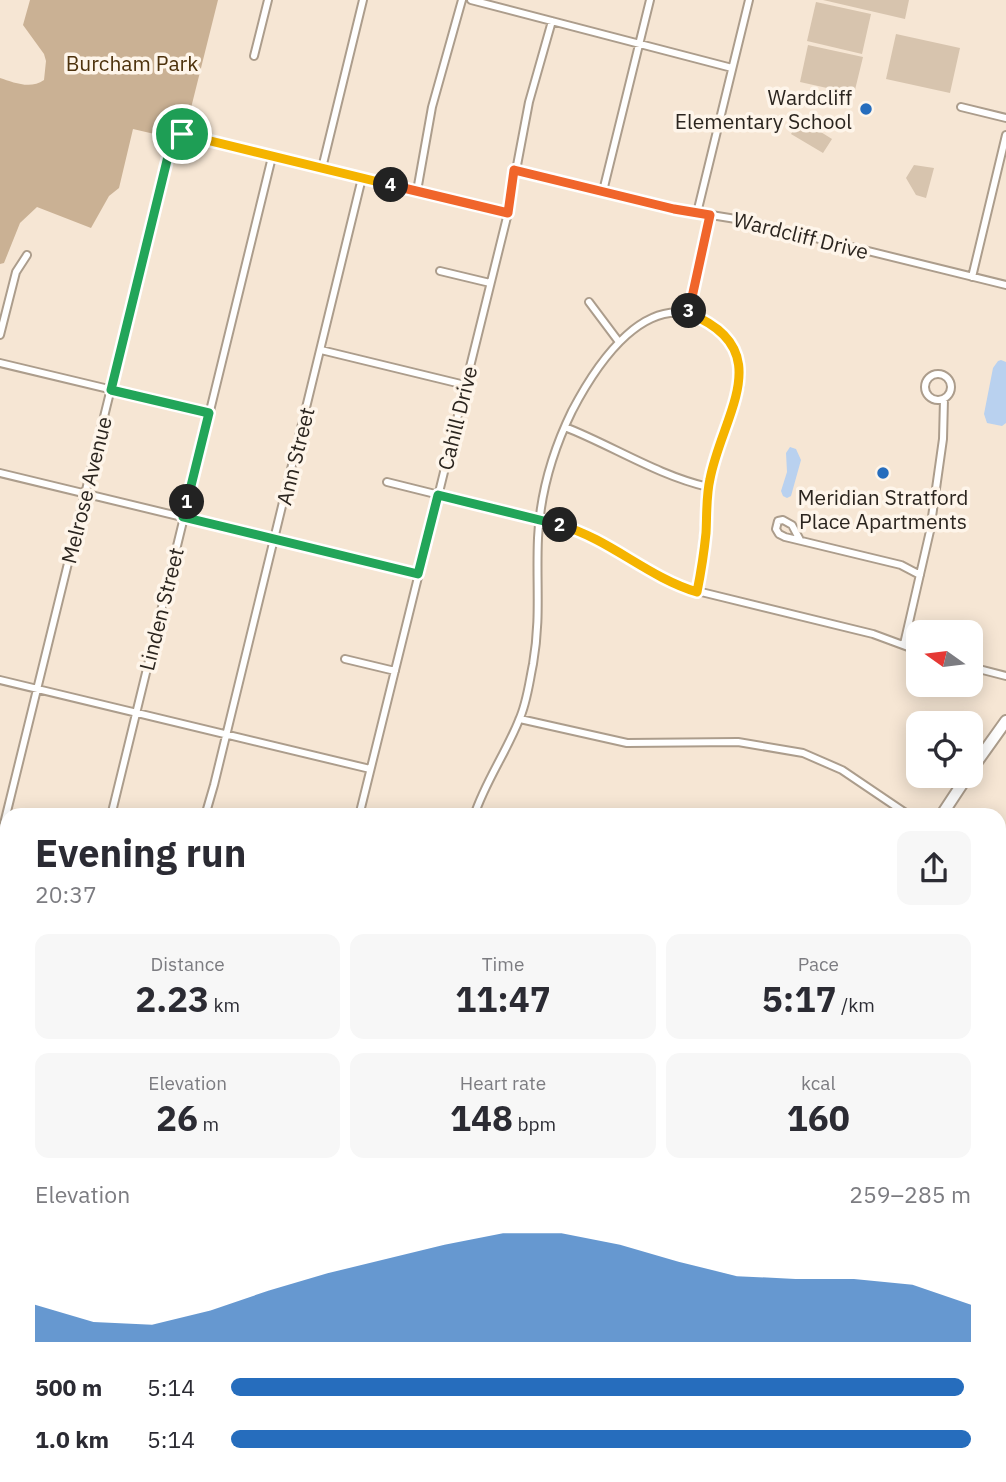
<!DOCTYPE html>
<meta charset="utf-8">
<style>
body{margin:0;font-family:"IBM Plex Sans",sans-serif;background:#f7f7f7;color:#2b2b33;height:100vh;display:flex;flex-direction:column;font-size:26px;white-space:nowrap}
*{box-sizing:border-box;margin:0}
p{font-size:23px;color:#7c7c81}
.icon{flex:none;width:38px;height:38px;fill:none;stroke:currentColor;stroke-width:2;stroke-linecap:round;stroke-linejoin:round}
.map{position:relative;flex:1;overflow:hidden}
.drawer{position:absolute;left:0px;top:808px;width:1006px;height:674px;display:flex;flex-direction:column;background:#fff;border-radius:21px 21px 0 0;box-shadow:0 4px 18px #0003}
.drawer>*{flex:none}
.needle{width:46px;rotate:284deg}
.tools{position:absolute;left:906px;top:620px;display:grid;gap:14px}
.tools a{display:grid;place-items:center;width:77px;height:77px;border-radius:14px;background:#fff;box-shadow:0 4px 18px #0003;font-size:35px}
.pin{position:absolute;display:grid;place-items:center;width:60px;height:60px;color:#fff;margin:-30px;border:4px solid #fff;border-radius:50%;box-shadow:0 2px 7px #0007}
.km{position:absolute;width:35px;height:35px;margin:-18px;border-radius:50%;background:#222;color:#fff;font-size:19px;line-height:35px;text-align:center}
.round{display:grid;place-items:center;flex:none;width:74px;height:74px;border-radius:14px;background:#f7f7f7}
.headline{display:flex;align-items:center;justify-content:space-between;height:119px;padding:0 35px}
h1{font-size:38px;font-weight:800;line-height:52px}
.stats{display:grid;grid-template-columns:repeat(3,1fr);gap:10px;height:119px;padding:7px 35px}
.stats div{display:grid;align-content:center;border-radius:14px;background:#f7f7f7;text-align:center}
.stats b{font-size:35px;font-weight:800}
.stats small{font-size:19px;font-weight:400}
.stats p{font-size:19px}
.chart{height:196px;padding:14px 35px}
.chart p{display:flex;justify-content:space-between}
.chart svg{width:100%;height:126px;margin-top:7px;fill:#266dbd;opacity:.7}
ul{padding:0 35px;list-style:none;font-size:23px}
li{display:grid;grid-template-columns:112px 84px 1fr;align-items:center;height:52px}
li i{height:18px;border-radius:9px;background:#266dbd}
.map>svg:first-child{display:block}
.green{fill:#d7c4ae}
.forest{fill:#cab194}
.water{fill:#b9d1ef}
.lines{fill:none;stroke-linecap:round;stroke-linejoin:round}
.minor-casing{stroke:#ac9d8c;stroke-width:10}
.tertiary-casing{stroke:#ac9d8c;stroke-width:11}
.primary-casing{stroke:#ac9d8c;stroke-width:14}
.minor{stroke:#fff;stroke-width:6}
.tertiary{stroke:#fff;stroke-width:8}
.primary{stroke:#fff;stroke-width:10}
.split-1-casing{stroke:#fff;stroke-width:14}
.split-2-casing{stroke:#fff;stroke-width:14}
.split-3-casing{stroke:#fff;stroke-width:14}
.split-4-casing{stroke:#fff;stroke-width:14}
.split-5-casing{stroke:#fff;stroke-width:14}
.split-1{stroke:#22a559;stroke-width:9}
.split-2{stroke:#22a559;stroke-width:9}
.split-3{stroke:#f5b400;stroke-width:9}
.split-4{stroke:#f0652b;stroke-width:9}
.split-5{stroke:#f5b400;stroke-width:9}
.poi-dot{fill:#266dbd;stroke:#fef5ea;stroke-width:2.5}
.labels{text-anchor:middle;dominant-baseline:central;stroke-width:7;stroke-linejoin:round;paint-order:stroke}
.park-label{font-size:21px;fill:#4d320d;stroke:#fef5ea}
.poi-label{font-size:21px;fill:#2b251f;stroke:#fef5ea;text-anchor:end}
.street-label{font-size:21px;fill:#2b251f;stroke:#fef5ea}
</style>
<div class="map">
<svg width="1006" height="1482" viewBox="0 0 1006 1482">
<rect width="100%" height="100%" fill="#f6e6d4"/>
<!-- green -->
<path class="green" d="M823,0h86l-4,19z
M816,2l55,12 -9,40 -55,-13z
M896,34l64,14 -10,45 -64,-14z
M808,45l55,12 -9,37 -54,-12z
M800,119l32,20 -9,14 -32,-19z
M914,165l20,3 -8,30 -10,-3 -10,-17z"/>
<!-- forest -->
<path class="forest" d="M30,0h188l-29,116h-11l-12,9 -3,11 -30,-7 -14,59 -10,8 -18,32 -54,-21 -17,16 -16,40 -4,1v-186c13,4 30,12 44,2l2,-19 -2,-7 -21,-29z
M1006,973v129l-7,-2v-126z
M999,1131l7,2v91l-7,2z
M694,1475h230l-2,7h-226z"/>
<!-- water -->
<path class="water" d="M1001,360l5,2v61l-4,3 -15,-3 -3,-9 9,-46 5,-7z
M790,447l6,2 5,11 -10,36 -4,2 -4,-2 -2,-5 6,-19 -1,-19z"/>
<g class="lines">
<defs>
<path id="minor" d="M471,0l261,68
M254,56l14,-56
M961,107l45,11
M322,168l41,-168
M514,170l160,39 68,11 264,65
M417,191l15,-84 30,-107
M603,191l47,-191
M697,213l52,-213
M440,271l50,12
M972,277l34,-142
M589,302l30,40
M688,313l22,-98
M0,335l16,-63 11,-17
M321,350l144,35
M0,363l209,50
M925 387a13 13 0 1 1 26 0a13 13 0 1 1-26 0Z
M565,427c48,19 92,48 143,60
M0,473l418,101
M387,482l177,44 36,15 52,31 37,17 184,45 46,17
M800,540l-8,-15 -9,-5 -5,1 -2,8 3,5 6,3 116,28 19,10
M904,644l26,-113 13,-92 1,-40
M345,659l50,12
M971,667l35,9
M0,680l370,89
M520,719l107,24 111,-1 65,11 39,17 68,46
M111,816l161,-659
M205,816l9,-31 148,-607
M359,816l149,-603 21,-111 23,-81
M474,816c11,-34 32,-63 45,-96 8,-17 10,-37 14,-56 8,-46 3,-81 5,-126 2,-43 15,-88 34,-127 24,-46 76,-127 137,-88 17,11 28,28 31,47 3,23 -11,45 -18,66 -19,50 -15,104 -25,156
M0,840l172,-700 5,-6h5l326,79
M0,965l7,2
M0,1073l7,-25
M0,1156l7,1
M0,1224l7,2
M0,1452l7,2
M94,1475l29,7
M412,1475l10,7
M534,1475l27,7
M28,1482l1,-7
M144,1482l2,-7
M259,1482l2,-7"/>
<path id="tertiary" d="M0,869l7,1
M999,1111l7,1
M999,1121l7,2"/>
<path id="primary" d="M971,770l35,-49
M941,816l27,-41
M491,1482l5,-7"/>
</defs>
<!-- minor casing -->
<use href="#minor" class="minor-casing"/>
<!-- tertiary casing -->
<use href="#tertiary" class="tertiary-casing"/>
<!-- primary casing -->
<use href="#primary" class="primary-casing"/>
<!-- minor -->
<use href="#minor" class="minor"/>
<!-- tertiary -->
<use href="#tertiary" class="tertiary"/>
<!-- primary -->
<use href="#primary" class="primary"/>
</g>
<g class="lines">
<defs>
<path id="split-1" d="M182,134h-5l-5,6 -61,250 98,23 -22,89"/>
<path id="split-2" d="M187,502l-4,15 235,57 20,-79 122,30"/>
<path id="split-3" d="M560,525c50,14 87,52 137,67 4,-20 7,-39 9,-59 1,-18 0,-37 4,-54 12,-64 70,-130 -22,-166l1,-2"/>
<path id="split-4" d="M391,185l117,28 6,-43 160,39 36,6 -21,96"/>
<path id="split-5" d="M182,134l209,51"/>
</defs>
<!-- split-1 casing -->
<use href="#split-1" class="split-1-casing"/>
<!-- split-2 casing -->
<use href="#split-2" class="split-2-casing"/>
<!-- split-3 casing -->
<use href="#split-3" class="split-3-casing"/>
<!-- split-4 casing -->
<use href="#split-4" class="split-4-casing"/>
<!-- split-5 casing -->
<use href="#split-5" class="split-5-casing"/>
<!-- split-1 -->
<use href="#split-1" class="split-1"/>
<!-- split-2 -->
<use href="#split-2" class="split-2"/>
<!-- split-3 -->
<use href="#split-3" class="split-3"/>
<!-- split-4 -->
<use href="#split-4" class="split-4"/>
<!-- split-5 -->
<use href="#split-5" class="split-5"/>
</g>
<!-- markers -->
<g class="poi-dot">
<circle cx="866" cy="109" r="7"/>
<circle cx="883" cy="473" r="7"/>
</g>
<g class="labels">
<!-- park labels -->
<g class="park-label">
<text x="132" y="63">Burcham Park</text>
</g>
<!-- poi labels -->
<g class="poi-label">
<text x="852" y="97">Wardcliff<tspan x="852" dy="24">Elementary School</tspan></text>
<text x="883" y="497" text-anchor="middle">Meridian Stratford<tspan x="883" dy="24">Place Apartments</tspan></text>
</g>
<!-- street labels -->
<g class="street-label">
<text transform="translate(801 235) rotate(14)">Wardcliff Drive</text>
<text transform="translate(457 418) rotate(-76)">Cahill Drive</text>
<text transform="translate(295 456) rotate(-76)">Ann Street</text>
<text transform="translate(86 490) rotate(-76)">Melrose Avenue</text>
<text transform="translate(161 609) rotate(-76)">Linden Street</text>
</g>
</g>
</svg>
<div class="tools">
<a><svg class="needle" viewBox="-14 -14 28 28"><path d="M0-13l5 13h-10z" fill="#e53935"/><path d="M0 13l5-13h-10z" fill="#7c7c81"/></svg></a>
<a><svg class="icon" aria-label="locate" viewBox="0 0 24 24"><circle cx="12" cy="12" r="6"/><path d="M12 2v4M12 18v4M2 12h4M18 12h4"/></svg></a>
</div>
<div class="pin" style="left:182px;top:134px;background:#1e9e55"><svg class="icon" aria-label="arrive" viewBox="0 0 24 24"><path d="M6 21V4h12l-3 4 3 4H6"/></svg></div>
<b class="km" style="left:187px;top:502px">1</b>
<b class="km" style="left:560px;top:525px">2</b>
<b class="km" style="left:689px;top:311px">3</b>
<b class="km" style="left:391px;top:185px">4</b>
<section class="drawer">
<div class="headline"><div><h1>Evening run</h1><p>20:37</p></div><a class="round"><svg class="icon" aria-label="share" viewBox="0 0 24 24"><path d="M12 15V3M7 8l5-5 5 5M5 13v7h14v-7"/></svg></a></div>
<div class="stats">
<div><p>Distance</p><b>2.23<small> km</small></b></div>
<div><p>Time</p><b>11:47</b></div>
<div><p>Pace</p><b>5:17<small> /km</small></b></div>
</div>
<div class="stats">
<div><p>Elevation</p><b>26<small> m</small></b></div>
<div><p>Heart rate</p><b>148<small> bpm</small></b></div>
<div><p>kcal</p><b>160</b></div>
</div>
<div class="chart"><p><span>Elevation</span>259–285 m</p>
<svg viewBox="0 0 160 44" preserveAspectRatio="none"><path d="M0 44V31L10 37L20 38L30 33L40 26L50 20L60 15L70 10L80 6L90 6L100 10L110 16L120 21L130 22L140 22L150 24L160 31V44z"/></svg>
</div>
<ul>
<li><b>500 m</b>5:14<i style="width:99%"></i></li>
<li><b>1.0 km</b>5:14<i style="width:100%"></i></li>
</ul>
</section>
</div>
